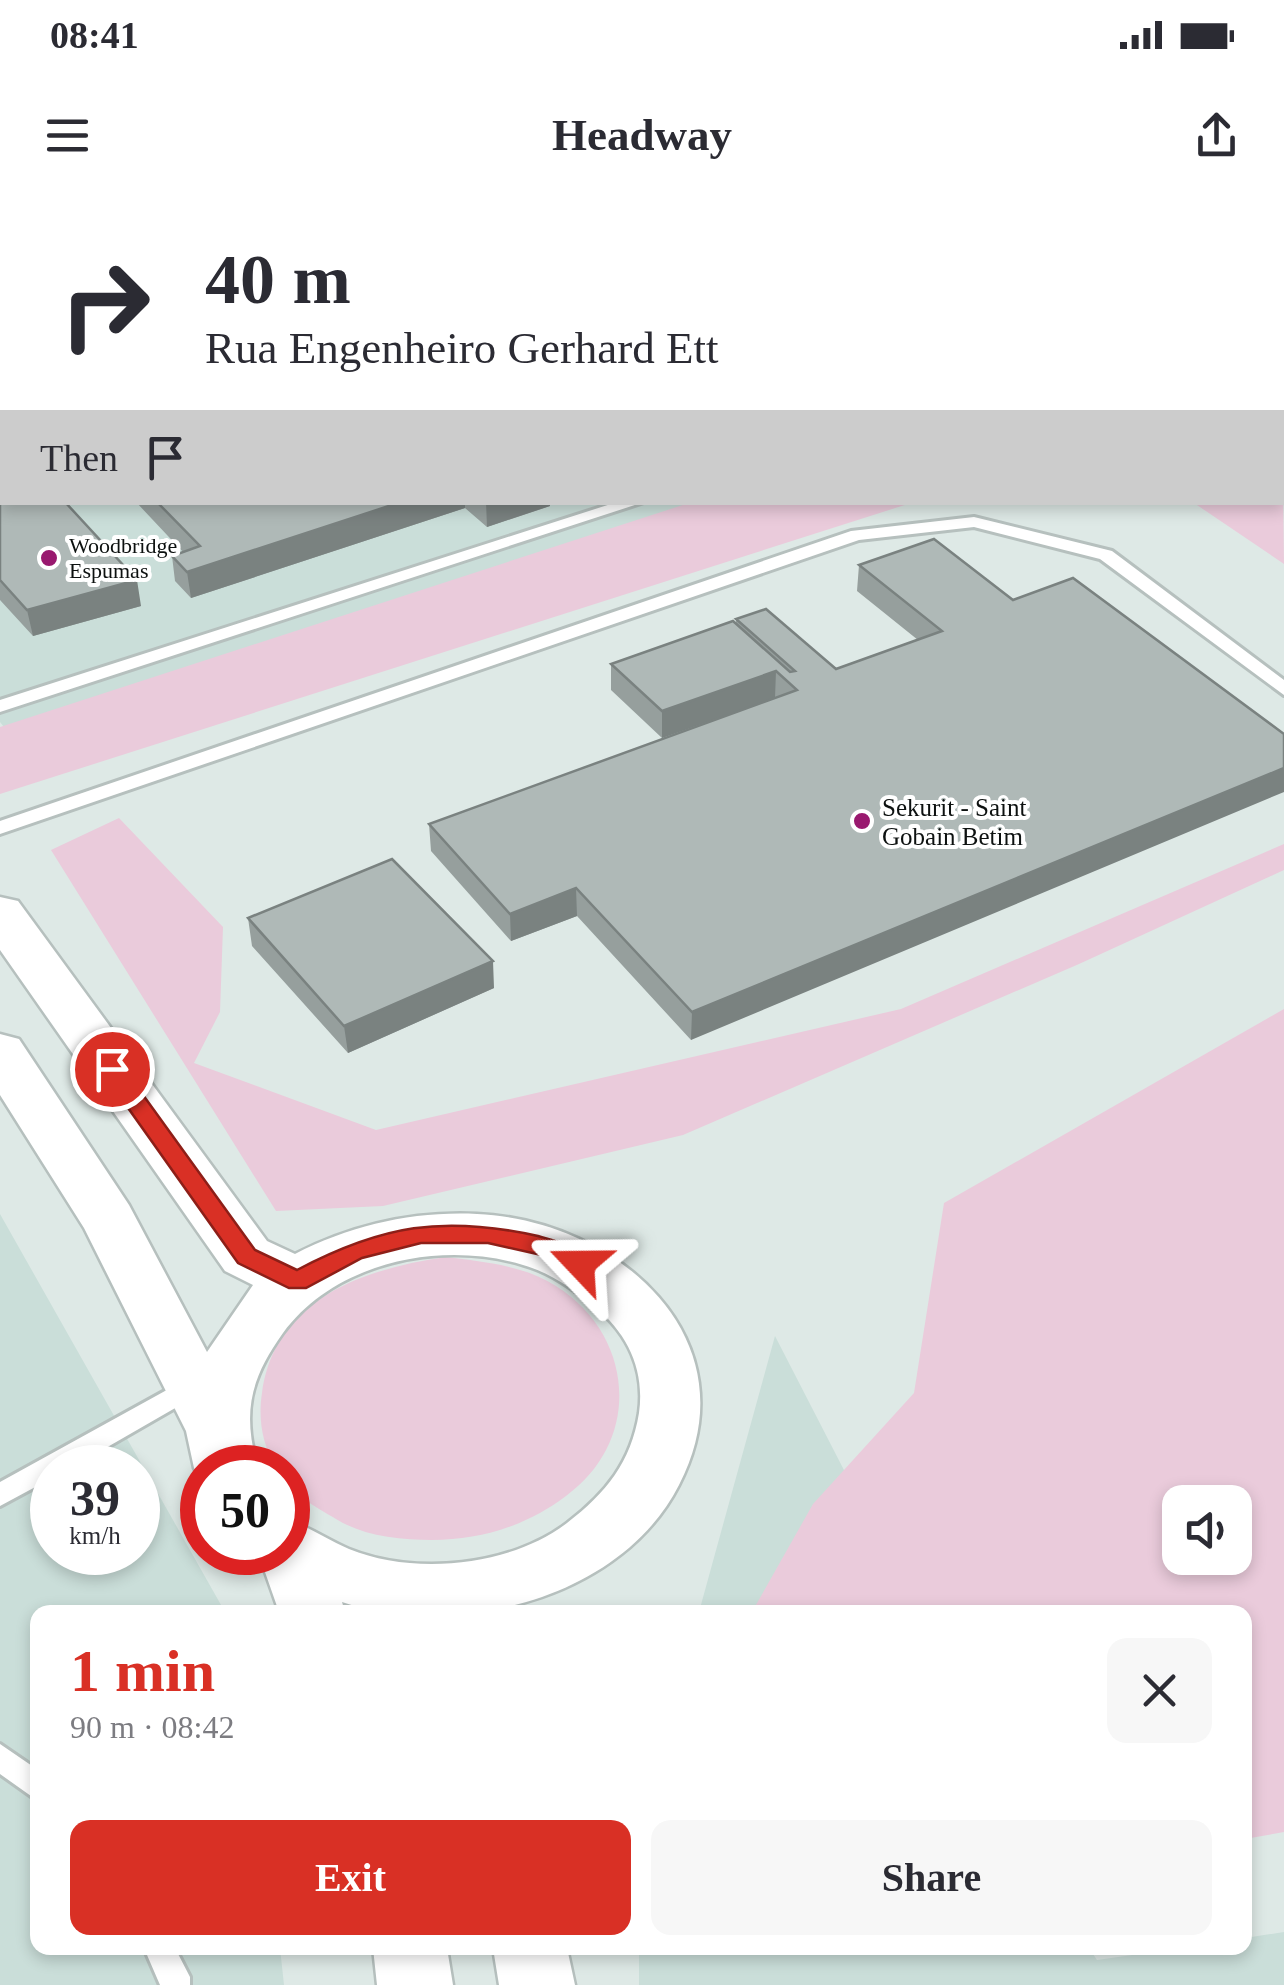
<!DOCTYPE html>
<html lang="en">
<head>
<meta charset="utf-8">
<style>
  :root { --surface:#fff; --page:#f7f7f7; --text:#2b2b33; --muted:#7c7c81; --accent:#d93025 }
  body { margin:0; font-family:"Times New Roman",serif; background:var(--page); color:var(--text); height:100vh; display:flex; flex-direction:column; font-size:38px; white-space:nowrap }
  * { box-sizing:border-box; margin:0 }
  p { font-size:32px; color:var(--muted) }
  .icon { flex:none; width:55px; height:55px; fill:none; stroke:currentColor; stroke-width:2; stroke-linecap:round; stroke-linejoin:round }
  .map { position:relative; flex:1; overflow:hidden }
  .side { position:absolute; left:30px; top:1405px; width:1222px; height:350px; display:flex; flex-direction:column; background:var(--surface); border-radius:20px; box-shadow:0 5px 15px #0003 }
  .side>* { flex:none }
  .guide { position:absolute; left:0px; top:0px; width:1285px; height:305px; box-shadow:0 5px 15px #0003; background:#fff; color:var(--text); overflow:hidden }
  .tools { position:absolute; left:1162px; top:1285px; display:grid; gap:20px }
  .tools a { display:grid; place-items:center; width:90px; height:90px; border-radius:20px; background:var(--surface); box-shadow:0 5px 15px #0003; font-size:50px }
  .speed { position:absolute; left:30px; top:1245px; display:flex; gap:20px; font-size:50px; font-weight:700; text-align:center }
  .speed>* { display:grid; place-content:center; width:130px; height:130px; border-radius:50%; background:var(--surface); box-shadow:0 5px 15px #0003; line-height:1 }
  .speed small { font-size:25px; font-weight:400 }
  .speed .limit { border:15px solid #d22; background:#fff; color:#111 }
  .pin { position:absolute; display:grid; place-items:center; width:85px; height:85px; color:#fff; margin:-42px; border:5px solid #fff; border-radius:50%; box-shadow:0 2px 10px #0007 }
  .me { position:absolute; width:110px; margin:-55px; rotate:293deg; stroke-linejoin:round; filter:drop-shadow(0 0 8px #0008) }
  .turn { display:flex; align-items:center; gap:35px; height:210px; padding:0 40px; font-size:45px }
  .turn .icon { width:130px; height:130px; stroke-width:2.5 }
  .turn b { display:block; font-size:70px; line-height:85px }
  .then { display:flex; align-items:center; height:95px; padding:0 40px; background:#0003; gap:20px; font-size:38px }
  .round { display:grid; place-items:center; flex:none; width:105px; height:105px; border-radius:20px; background:var(--page) }
  .headline { display:flex; align-items:center; justify-content:space-between; height:170px; padding:0 40px }
  h1 { font-size:60px; font-weight:600; line-height:75px; color:var(--accent) }
  .button { display:flex; gap:20px; margin-top:auto; padding:20px 40px }
  .button a { flex:1; height:115px; border-radius:20px; background:var(--accent); color:#fff; font-size:40px; font-weight:600; line-height:115px; text-align:center }
  .button a+a { background:var(--page); color:var(--text) }
  .status { display:flex; justify-content:space-between; align-items:center; height:70px; padding:0 50px; background:var(--surface); direction:ltr }
  .status svg { height:28px; fill:currentColor }
  header { display:flex; justify-content:space-between; align-items:center; height:130px; padding:0 40px; background:var(--surface); font-size:45px; font-weight:600 }
  .map>svg:first-child { display:block }
  .built { fill:#caded9; fill-rule:evenodd }
  .green { fill:#eacbdb; fill-rule:evenodd }
  .lines { fill:none; stroke-linecap:round; stroke-linejoin:round }
  .service-casing { stroke:#b6c0be; stroke-width:6 }
  .secondary-casing { stroke:#b6c0be; stroke-width:5 }
  .motorway-casing { stroke:#b6c0be; stroke-width:5 }
  .service { fill:#fff; fill-rule:evenodd }
  .secondary { fill:#fff; fill-rule:evenodd }
  .motorway { fill:#fff; fill-rule:evenodd }
  .wall { fill:#969f9d }
  .shaded-wall { fill:#7a8280 }
  .building { fill:#afb9b7; stroke:#7a8280; stroke-width:2.5 }
  .route { fill:#d93025; stroke:#8d1f18; stroke-width:2.5 }
  .poi-dot { fill:#99196f; stroke:#fff; stroke-width:4 }
  .labels { text-anchor:middle; dominant-baseline:central; stroke-width:8; stroke-linejoin:round; paint-order:stroke }
  .far-poi-label { font-size:22px; fill:#0d1110; stroke:#fff; text-anchor:start }
  .poi-label { font-size:25px; fill:#0d1110; stroke:#fff; text-anchor:start }
</style>
</head>
<body>
<div class="status"><b>08:41</b><svg viewBox="0 0 49 12"><path d="M0 12V9h3v3zM5 12V6h3v6zM10 12V3h3v9zM15 12V0h3v12zM26 1h20v11H26zM47 4h2v5h-2z"/></svg></div>
<header><svg class="icon" aria-label="menu" viewBox="0 0 24 24"><path d="M4 6h16M4 12h16M4 18h16"/></svg>Headway<svg class="icon" aria-label="share" viewBox="0 0 24 24"><path d="M12 15V3M7 8l5-5 5 5M5 13v7h14v-7"/></svg></header>
<div class="map">
<svg width="1284" height="1785" viewBox="0 0 1284 1785">
  <rect width="100%" height="100%" fill="#dee9e6"/>
  <!-- built -->
  <path class="built" d="M 0,0 L 1284,0 L 1284,130 L 1282,2 L 2,2 L 2,302 L 781,303 L 27,557 L 0,522 Z
    M 0,1014 L 225,1412 L 38,1412 L 38,1748 L 280,1748 L 284,1785 L 0,1785 ZM 52,1268 L 138,1268 L 138,1352 L 52,1352 Z
    M 775,1136 L 917,1412 L 699,1412 Z
    M 1284,1732 L 1284,1785 L 639,1785 L 639,1748 L 1089,1748 L 1097,1760 L 1181,1748 L 1245,1748 L 1245,1738 Z"/>
  <!-- green -->
  <path class="green" d="M 1283,285 L 1284,364 L 1194,303 L 1282,302 Z
    M 692,302 L 911,303 L 0,594 L 0,527 Z
    M 119,618 L 223,727 L 220,812 L 194,863 L 376,930 L 901,809 L 1284,644 L 1284,670 L 1079,764 L 683,935 L 383,1006 L 276,1011 L 51,650 Z
    M 1284,809 L 1284,1632 L 1245,1639 L 1245,1412 L 752,1412 L 813,1304 L 914,1193 L 944,1003 ZM 1235,1302 L 1235,1358 L 1180,1358 L 1180,1302 Z
    M 446,1057 C 484,1062 523,1065 556,1086 C 634,1135 643,1240 566,1296 C 526,1326 481,1340 432,1340 C 400,1340 363,1336 336,1319 C 315,1306 288,1295 288,1268 L 277,1267 C 262,1247 258,1218 262,1193 C 275,1098 364,1069 446,1057 Z"/>
  <g class="lines">
    <defs>
      <path id="service" d="M 617,302 L 644,302 L 0,512 L 0,500 Z
        M 974,317 L 1112,351 L 1284,480 L 1284,495 L 1100,359 L 974,327 L 859,340 L 0,634 L 0,621 L 851,331 Z
        M 194,1175 L 203,1178 L 207,1185 L 203,1192 L 71,1268 L 52,1268 L 52,1278 L 0,1306 L 0,1282 Z
        M 0,1544 L 38,1570 L 38,1601 L 0,1574 Z
        M 144,1748 L 175,1748 L 190,1777 L 190,1785 L 160,1785 Z"/>
      <path id="secondary" d="M 0,697 L 18,701 L 267,1041 L 295,1054 C 352,1025 413,1011 477,1014 C 618,1020 754,1140 679,1285 C 651,1340 599,1377 542,1397 C 481,1418 403,1423 342,1402 L 345,1412 L 279,1412 L 258,1352 L 288,1352 L 288,1320 C 310,1327 328,1340 349,1349 C 415,1376 511,1366 567,1323 C 606,1293 631,1262 639,1213 C 645,1170 628,1134 595,1107 C 573,1089 551,1073 523,1065 C 441,1040 335,1062 283,1133 C 250,1179 242,1213 258,1268 L 202,1268 L 202,1284 L 194,1268 L 186,1231 L 84,1028 L 0,895 L 0,834 L 19,839 L 129,1005 L 207,1152 L 253,1085 L 225,1071 L 0,750 Z
        M 373,1748 L 447,1748 L 453,1785 L 377,1785 Z
        M 493,1748 L 567,1748 L 575,1785 L 499,1785 Z"/>
      <path id="motorway" d="M 1284,155 L 1284,178 L 1282,178 L 1282,155 Z
        M 1282,224 L 1284,225 L 1284,249 L 1282,249 Z"/>
    </defs>
    <!-- service casing -->
    <use href="#service" class="service-casing"/>
    <!-- secondary casing -->
    <use href="#secondary" class="secondary-casing"/>
    <!-- motorway casing -->
    <use href="#motorway" class="motorway-casing"/>
    <!-- service -->
    <use href="#service" class="service"/>
    <!-- secondary -->
    <use href="#secondary" class="secondary"/>
    <!-- motorway -->
    <use href="#motorway" class="motorway"/>
  </g>
  <!-- wall -->
  <path class="wall" d="M 304,0 L 1284,0 L 1282,2 L 305,2 Z
    M 0,56 L 2,56 L 2,164 L 0,161 Z
    M 0,229 L 141,406 L 33,436 L 0,400 Z
    M 136,302 L 550,302 L 550,306 L 487,327 L 465,308 L 191,398 L 175,381 L 172,356 L 183,352 Z
    M 859,365 L 1013,400 L 691,840 L 577,716 L 511,741 L 431,651 L 429,624 L 775,498 L 662,538 L 611,490 L 611,464 L 736,425 L 736,419 L 836,469 L 918,440 L 857,391 Z
    M 248,718 L 494,788 L 348,853 L 252,746 Z"/>
  <!-- shaded-wall -->
  <path class="shaded-wall" d="M 2,15 L 2,40 L 0,40 L 0,16 Z
    M 1282,62 L 1284,62 L 1284,84 L 1282,84 Z
    M 401,302 L 465,302 L 465,308 L 191,398 L 187,372 Z
    M 486,302 L 550,302 L 550,306 L 487,327 Z
    M 137,380 L 141,406 L 33,436 L 27,410 Z
    M 776,471 L 775,498 L 662,538 L 662,511 Z
    M 1284,568 L 1284,592 L 691,840 L 692,812 Z
    M 576,688 L 577,716 L 511,741 L 510,714 Z
    M 493,761 L 494,788 L 348,853 L 344,826 Z"/>
  <!-- building -->
  <path class="building" d="M 0,0 L 65,0 L 66,1 L 2,2 L 2,15 L 0,16 Z
    M 319,0 L 1284,0 L 1284,62 L 1282,62 L 1282,2 L 322,2 Z
    M 0,56 L 2,56 L 2,144 L 0,142 Z
    M 0,229 L 2,229 L 2,302 L 65,302 L 137,380 L 27,410 L 0,380 Z
    M 157,302 L 401,302 L 187,372 L 172,356 L 200,346 Z
    M 934,339 L 1013,400 L 1073,378 L 1284,534 L 1284,568 L 692,812 L 576,688 L 510,714 L 429,624 L 797,490 L 776,471 L 662,511 L 611,464 L 733,421 L 790,472 L 795,471 L 736,419 L 766,409 L 836,469 L 942,431 L 859,365 Z
    M 392,659 L 493,761 L 344,826 L 248,718 Z"/>
  <!-- route -->
  <path class="route" d="M 112,861 L 120,863 L 255,1050 L 297,1070 C 382,1025 443,1015 538,1036 C 556,1041 582,1047 592,1064 L 588,1070 L 580,1073 L 546,1056 L 488,1043 L 421,1043 L 362,1058 L 306,1088 L 289,1088 L 238,1063 L 104,874 L 101,869 Z"/>
  <!-- markers -->
  <g class="poi-dot">
    <circle cx="49" cy="358" r="10"/>
    <circle cx="862" cy="621" r="10"/>
  </g>
  <g class="labels">
    <!-- far-poi labels -->
    <g class="far-poi-label">
      <text x="69" y="345">Woodbridge<tspan x="69" dy="25">Espumas</tspan></text>
    </g>
    <!-- poi labels -->
    <g class="poi-label">
      <text x="882" y="607">Sekurit - Saint<tspan x="882" dy="29">Gobain Betim</tspan></text>
    </g>
  </g>
</svg>
<div class="tools">
<a><svg class="icon" aria-label="sound" viewBox="0 0 24 24"><path d="M4 9h4l5-4v14l-5-4H4zM17 9q2 3 0 6"/></svg></a>
</div>
<div class="speed"><div>39<small>km/h</small></div><div class="limit">50</div></div>
<div class="pin" style="left:112px;top:869px;background:#d93025"><svg class="icon" aria-label="arrive" viewBox="0 0 24 24"><path d="M6 21V4h12l-3 4 3 4H6"/></svg></div>
<svg class="me" style="left:580px;top:1064px" viewBox="-20 -20 40 40"><path d="M0-17L14 15 0 8-14 15z" fill="#d93025" stroke="#fff" stroke-width="4"/></svg>
<div class="guide">
<div class="turn"><svg class="icon" aria-label="right" viewBox="0 0 24 24"><path d="M7 20v-9h11M14 6l5 5-5 5"/></svg><div><b>40 m</b>Rua Engenheiro Gerhard Ett</div></div>
<div class="then">Then<svg class="icon" aria-label="arrive" viewBox="0 0 24 24"><path d="M6 21V4h12l-3 4 3 4H6"/></svg></div>
</div>
<section class="side">
<div class="headline"><div><h1>1 min</h1><p>90 m · 08:42</p></div><a class="round"><svg class="icon" aria-label="close" viewBox="0 0 24 24"><path d="M6 6l12 12M18 6L6 18"/></svg></a></div>
<div class="button"><a>Exit</a><a>Share</a></div>
</section>
</div>
</body>
</html>
